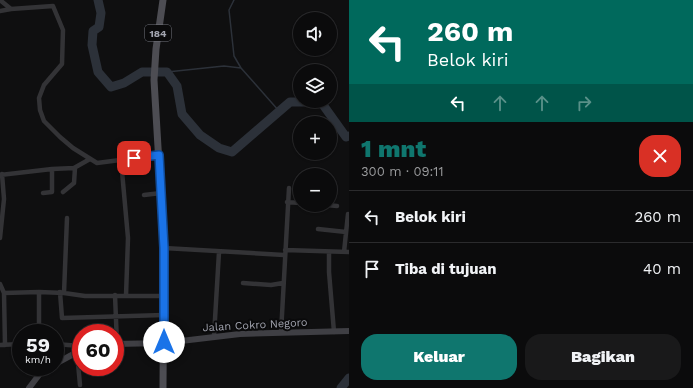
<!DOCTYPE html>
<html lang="id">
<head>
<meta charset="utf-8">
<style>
  :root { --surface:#0b0b0c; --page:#19191a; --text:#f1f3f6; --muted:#9a9b9d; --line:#2b2b2d; --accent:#0f766e }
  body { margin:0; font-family:"Work Sans",sans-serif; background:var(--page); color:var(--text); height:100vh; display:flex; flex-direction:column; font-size:15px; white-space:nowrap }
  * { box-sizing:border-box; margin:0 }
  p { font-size:13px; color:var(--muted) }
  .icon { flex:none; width:22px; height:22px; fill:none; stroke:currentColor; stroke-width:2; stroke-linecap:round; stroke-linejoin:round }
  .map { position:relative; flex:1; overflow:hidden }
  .details { display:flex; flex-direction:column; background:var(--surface); width:344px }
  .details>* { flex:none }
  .top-card { background:#00695c; color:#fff; overflow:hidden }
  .fabs { position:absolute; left:293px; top:12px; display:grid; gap:8px }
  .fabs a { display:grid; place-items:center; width:44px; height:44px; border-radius:50%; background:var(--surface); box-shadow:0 1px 3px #0004,0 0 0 1px var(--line); font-size:20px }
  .speed { position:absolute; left:12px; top:324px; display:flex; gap:8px; font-size:20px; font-weight:700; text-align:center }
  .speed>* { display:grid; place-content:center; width:52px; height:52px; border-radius:50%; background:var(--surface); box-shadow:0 1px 3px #0004,0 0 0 1px var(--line); line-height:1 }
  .speed small { font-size:10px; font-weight:400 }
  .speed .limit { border:6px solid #d22; background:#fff; color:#111 }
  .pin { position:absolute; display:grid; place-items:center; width:34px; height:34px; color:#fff; margin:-17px; border-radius:8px; box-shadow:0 2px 6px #0006 }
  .me { position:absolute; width:44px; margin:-22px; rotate:0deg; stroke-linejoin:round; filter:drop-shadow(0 0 3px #0008) }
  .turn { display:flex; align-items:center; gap:14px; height:84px; padding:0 12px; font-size:18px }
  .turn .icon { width:52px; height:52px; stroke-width:2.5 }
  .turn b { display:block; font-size:28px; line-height:34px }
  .lanes { display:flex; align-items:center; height:38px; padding:0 12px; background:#0003; justify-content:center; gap:20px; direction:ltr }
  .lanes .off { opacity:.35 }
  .round { display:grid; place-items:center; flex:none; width:42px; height:42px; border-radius:16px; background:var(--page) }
  .overview { display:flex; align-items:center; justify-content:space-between; height:68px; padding:0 12px }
  h1 { font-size:24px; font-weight:800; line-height:30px; color:var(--accent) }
  .cta { display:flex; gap:8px; margin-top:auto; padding:8px 12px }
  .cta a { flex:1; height:46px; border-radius:16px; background:var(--accent); color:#fff; font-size:16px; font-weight:800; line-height:46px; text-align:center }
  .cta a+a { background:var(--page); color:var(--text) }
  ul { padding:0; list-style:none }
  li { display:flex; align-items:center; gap:12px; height:52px; padding:0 12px; border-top:1px solid var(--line) }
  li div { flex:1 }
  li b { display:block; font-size:15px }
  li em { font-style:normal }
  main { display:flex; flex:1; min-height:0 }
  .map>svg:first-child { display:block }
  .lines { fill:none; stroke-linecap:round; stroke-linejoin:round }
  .stream { stroke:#2c3139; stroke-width:1.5 }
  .river { stroke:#2c3139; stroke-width:9 }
  .street { stroke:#333336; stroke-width:4.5 }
  .secondary { stroke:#3f3f44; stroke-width:6 }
  .primary { stroke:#4d4d53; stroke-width:7 }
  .route-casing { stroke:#114b97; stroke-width:10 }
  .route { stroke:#1a73e8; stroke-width:7 }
  .labels { text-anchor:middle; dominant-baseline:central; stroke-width:4; stroke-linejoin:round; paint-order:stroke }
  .shield { fill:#0a0a0b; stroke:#74767e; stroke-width:1 }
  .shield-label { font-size:10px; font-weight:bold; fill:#a2a4af }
  .street-label { font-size:11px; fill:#a2a4af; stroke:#0a0a0b }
</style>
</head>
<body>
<main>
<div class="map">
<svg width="349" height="388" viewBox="0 0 349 388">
  <rect width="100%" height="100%" fill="#0f0f10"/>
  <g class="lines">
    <!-- stream -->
    <path class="stream" d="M 234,0 L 229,10 L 234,56 L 241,68 L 279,111
      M 167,72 L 224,66 L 241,68"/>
    <!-- river -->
    <path class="river" d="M 98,0 L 101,13 L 99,27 L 93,31 L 92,45 L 98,72 L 111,87 L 124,83 L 142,72 L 167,72 L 177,86 L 182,114 L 200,135 L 219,148 L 232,152 L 290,102 L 321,102 L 346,137 L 349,136
      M 341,388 L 349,378"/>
    <!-- street -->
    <path class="street" d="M 0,0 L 11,9 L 53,6 L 63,30 L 62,64 L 44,85 L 39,98 L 40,110 L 44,121 L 60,137 L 73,148 L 97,163 L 159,155
      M 0,11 L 11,9
      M 121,160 L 128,238 L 126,296
      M 0,175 L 52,169
      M 63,192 L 74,183 L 75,168
      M 43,193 L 52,192 L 52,169 L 74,168 L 90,159
      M 144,195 L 161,193
      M 287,202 L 300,203
      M 327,205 L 337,206
      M 318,229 L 346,232
      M 0,238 L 4,199 L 2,174
      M 164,248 L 284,255
      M 285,250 L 349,252
      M 329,252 L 329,272 L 334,332
      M 344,252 L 348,214
      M 243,283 L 271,285 L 283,283
      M 0,284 L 4,293 L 5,345
      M 60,292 L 62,318 L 164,315
      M 4,293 L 39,292 L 64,293 L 85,296 L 164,296
      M 64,293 L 67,218
      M 115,295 L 117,344
      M 34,333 L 39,324 L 39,292
      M 281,333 L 289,188
      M 214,336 L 219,252
      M 55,344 L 81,346
      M 0,345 L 21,344
      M 74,354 L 78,363 L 80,385"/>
    <!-- secondary -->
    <path class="secondary" d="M 115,344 L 164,343 L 240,334 L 349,331
      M 55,364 L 81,350
      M 29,388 L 42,371 L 50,367"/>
    <!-- primary -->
    <path class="primary" d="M 163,0 L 156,49 L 154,80 L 164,248 L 163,388"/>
  </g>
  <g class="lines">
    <defs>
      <path id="route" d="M 134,158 L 159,155 L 164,248 L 164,342"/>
    </defs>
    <!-- route casing -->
    <use href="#route" class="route-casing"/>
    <!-- route -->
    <use href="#route" class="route"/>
  </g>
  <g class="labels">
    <!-- shield labels -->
    <rect class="shield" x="145" y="25" width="26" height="16" rx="3"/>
    <g class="shield-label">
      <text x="158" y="33">184</text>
    </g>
    <!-- street labels -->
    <g class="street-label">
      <text transform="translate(255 325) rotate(-3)">Jalan Cokro Negoro</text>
    </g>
  </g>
</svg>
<div class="fabs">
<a><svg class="icon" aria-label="sound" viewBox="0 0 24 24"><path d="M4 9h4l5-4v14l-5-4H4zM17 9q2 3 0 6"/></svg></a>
<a><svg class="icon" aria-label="layers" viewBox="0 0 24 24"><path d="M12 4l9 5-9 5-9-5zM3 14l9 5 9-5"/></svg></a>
<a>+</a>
<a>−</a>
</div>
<div class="speed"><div>59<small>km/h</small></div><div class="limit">60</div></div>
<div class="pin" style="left:134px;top:158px;background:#d93025"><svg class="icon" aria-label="arrive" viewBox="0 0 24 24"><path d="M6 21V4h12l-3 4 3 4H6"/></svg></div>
<svg class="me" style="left:164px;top:342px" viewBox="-20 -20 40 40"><circle r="19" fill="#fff"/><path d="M0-13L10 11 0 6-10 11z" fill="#1a73e8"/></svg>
</div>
<section class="details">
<div class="top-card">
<div class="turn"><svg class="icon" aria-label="left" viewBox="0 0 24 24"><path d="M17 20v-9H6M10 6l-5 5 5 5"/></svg><div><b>260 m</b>Belok kiri</div></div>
<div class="lanes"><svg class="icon" aria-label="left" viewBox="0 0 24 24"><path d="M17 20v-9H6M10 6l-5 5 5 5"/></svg><svg class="icon off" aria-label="ahead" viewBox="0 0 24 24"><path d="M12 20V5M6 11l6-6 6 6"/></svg><svg class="icon off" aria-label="ahead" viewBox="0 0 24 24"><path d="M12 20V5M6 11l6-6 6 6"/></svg><svg class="icon off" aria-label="right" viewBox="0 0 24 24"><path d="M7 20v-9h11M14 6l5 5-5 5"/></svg></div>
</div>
<div class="overview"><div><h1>1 mnt</h1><p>300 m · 09:11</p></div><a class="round" style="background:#d93025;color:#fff"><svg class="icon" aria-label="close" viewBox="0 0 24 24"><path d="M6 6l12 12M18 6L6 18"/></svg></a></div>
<ul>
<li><svg class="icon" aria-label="left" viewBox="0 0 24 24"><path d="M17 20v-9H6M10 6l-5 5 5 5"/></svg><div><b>Belok kiri</b></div><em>260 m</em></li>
<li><svg class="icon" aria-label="arrive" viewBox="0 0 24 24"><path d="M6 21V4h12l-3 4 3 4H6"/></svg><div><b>Tiba di tujuan</b></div><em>40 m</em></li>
</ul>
<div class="cta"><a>Keluar</a><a>Bagikan</a></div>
</section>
</main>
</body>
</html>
